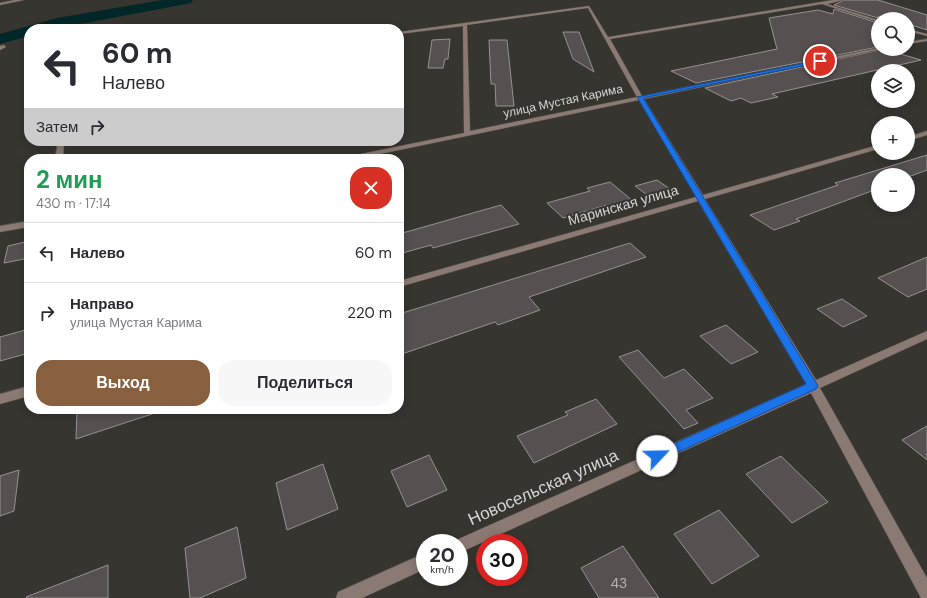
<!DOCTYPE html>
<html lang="ru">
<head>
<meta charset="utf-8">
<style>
  :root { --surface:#fff; --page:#f7f7f7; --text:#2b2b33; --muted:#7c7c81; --line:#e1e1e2; --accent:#88603f }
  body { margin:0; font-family:"DM Sans",sans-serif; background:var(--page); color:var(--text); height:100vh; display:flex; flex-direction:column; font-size:15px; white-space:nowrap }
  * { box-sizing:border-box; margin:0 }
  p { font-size:13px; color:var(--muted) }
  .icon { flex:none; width:22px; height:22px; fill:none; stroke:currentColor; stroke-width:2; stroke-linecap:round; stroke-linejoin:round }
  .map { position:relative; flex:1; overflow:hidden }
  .side { position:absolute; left:24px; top:154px; width:380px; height:260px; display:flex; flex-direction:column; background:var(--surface); border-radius:16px; box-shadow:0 2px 10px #0003 }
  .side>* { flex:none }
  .banner { position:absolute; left:24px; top:24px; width:380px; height:122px; border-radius:16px; box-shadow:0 2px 10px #0003; background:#fff; color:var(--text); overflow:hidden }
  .fabs { position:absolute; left:871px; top:12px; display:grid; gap:8px }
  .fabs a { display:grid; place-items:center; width:44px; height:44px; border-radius:50%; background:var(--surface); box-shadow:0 2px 10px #0003; font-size:20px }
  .speed { position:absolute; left:416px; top:534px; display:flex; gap:8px; font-size:20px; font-weight:700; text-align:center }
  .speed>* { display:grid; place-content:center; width:52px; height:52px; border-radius:50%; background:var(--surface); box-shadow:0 2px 10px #0003; line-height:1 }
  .speed small { font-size:10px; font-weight:400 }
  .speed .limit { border:6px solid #d22; background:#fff; color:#111 }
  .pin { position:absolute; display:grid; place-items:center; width:34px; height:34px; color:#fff; margin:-17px; border:2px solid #fff; border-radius:50%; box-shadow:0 1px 4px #0007 }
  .me { position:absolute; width:44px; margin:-22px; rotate:66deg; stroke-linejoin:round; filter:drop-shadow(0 0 3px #0008) }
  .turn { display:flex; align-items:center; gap:14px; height:84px; padding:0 12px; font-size:18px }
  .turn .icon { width:52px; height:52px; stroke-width:2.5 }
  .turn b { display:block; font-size:28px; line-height:34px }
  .then { display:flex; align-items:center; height:38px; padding:0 12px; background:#0003; gap:8px; font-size:15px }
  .round { display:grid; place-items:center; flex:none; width:42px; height:42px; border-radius:16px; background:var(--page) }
  .headline { display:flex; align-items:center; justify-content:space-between; height:68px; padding:0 12px }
  h1 { font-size:24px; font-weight:700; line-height:30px; color:#1e9e55 }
  .cta { display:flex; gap:8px; margin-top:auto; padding:8px 12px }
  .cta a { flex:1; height:46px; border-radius:16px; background:var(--accent); color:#fff; font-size:16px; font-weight:700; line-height:46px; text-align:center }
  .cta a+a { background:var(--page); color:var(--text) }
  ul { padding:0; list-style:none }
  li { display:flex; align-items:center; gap:12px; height:60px; padding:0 12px; border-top:1px solid var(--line) }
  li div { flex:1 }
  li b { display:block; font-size:15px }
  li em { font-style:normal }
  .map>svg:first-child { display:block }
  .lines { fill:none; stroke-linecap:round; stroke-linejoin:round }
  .river { fill:#022729; fill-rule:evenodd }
  .building { fill:#565150; stroke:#97918f }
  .minor-casing { stroke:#54524d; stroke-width:1 }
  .minor { fill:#8b7a74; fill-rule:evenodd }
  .route { fill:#1a73e8; stroke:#114b97 }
  .labels { text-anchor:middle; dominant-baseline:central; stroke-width:4; stroke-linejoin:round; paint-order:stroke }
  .far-street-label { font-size:12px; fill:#d7d5d3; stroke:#373530 }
  .street-label { font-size:14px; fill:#d7d5d3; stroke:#373530 }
  .near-number-label { font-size:14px; fill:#b7b4b2 }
  .near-street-label { font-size:17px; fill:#d7d5d3; stroke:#373530 }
</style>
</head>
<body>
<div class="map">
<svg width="927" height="598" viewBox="0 0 927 598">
  <rect width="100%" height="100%" fill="#373530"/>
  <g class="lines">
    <!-- river -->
    <path class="river" d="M 162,0 L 193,0 L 191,3 L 186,4 L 54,29 L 29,29 L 29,36 L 0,44 L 0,34 L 57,18 Z"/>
  </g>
  <!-- building -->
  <path class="building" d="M 844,0 L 878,0 L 927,15 L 927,30 L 908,24 L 908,19 L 889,19 L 878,16 L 878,18 L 834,5 Z
    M 834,9 L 878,23 L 878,47 L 696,83 L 671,71 L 777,49 L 769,18 L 818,10 L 833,14 Z
    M 563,32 L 579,32 L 594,72 L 573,59 Z
    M 450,39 L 448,59 L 445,59 L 443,68 L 428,68 L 432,40 Z
    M 489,40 L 507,40 L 514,106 L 496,106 L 495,84 L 491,84 Z
    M 884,49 L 921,60 L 772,94 L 778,97 L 751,103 L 741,98 L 731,101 L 705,88 Z
    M 927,155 L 927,170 L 908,177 L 908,175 L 878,175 L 878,187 L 874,188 L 877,189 L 796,219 L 800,221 L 774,230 L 750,215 L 838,185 L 835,183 Z
    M 657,180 L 673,191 L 651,198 L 635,186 Z
    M 610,182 L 633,201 L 609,207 L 607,205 L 563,218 L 547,203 L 590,191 L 587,188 Z
    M 501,205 L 519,224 L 433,248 L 431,245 L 399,254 L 399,234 Z
    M 29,241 L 29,258 L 4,263 L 8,246 Z
    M 630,243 L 646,257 L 529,297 L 540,310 L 498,325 L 495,322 L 399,355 L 399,314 Z
    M 927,257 L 927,289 L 908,297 L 878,278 Z
    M 842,299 L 867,316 L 843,327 L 817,309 Z
    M 726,325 L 758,352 L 731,364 L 700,336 Z
    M 29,329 L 29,353 L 0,361 L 0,337 Z
    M 638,350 L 664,378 L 684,369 L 713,398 L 686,410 L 698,423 L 684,429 L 619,357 Z
    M 596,399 L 617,424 L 534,463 L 517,436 L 568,415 L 565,412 Z
    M 77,409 L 158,409 L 158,412 L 76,439 Z
    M 927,426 L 927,460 L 902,440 Z
    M 429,455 L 447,490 L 407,507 L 391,471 Z
    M 781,456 L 828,502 L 792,523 L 746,474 Z
    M 323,464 L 338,509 L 287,530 L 276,483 Z
    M 19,470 L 14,511 L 0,516 L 0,476 Z
    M 719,510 L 759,556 L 712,584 L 674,534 Z
    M 237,527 L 246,578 L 200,598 L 190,598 L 185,548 Z
    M 623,546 L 659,598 L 599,598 L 581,568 Z
    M 108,565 L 108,598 L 27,598 L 26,597 Z"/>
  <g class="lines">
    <defs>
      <path id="minor" d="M 15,0 L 24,0 L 0,5 L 0,3 Z
        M 833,0 L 843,0 L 827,4 L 878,20 L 878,22 L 822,4 L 610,39 L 642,96 L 878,48 L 883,49 L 644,99 L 703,195 L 878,145 L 878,149 L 705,199 L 816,380 L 927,331 L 927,339 L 820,388 L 927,578 L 927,598 L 921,598 L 811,393 L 459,553 L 459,543 L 453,543 L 454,541 L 806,384 L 698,201 L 399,287 L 399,281 L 696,197 L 639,100 L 356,159 L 342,159 L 346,157 L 464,133 L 463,26 L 399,34 L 399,32 L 589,6 L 608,37 ZM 588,8 L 637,97 L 470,131 L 467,25 Z
        M 908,29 L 927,34 L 927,36 L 908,31 Z
        M 927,39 L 927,41 L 908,44 L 908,42 Z
        M 4,45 L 6,47 L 0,50 L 0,46 Z
        M 927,131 L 927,135 L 908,141 L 908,137 Z
        M 58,141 L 64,141 L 63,159 L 55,159 Z
        M 29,221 L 29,227 L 0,232 L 0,226 Z
        M 29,386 L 29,396 L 0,404 L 0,394 Z
        M 425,553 L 425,569 L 362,598 L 336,598 L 338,592 Z"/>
    </defs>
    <!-- minor casing -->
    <use href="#minor" class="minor-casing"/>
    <!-- minor -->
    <use href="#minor" class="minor"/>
  </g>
  <!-- route -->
  <path class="route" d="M 820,60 L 822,62 L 643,98 L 818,386 L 816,389 L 661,460 L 657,462 L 653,460 L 651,456 L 653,453 L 806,384 L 637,97 Z"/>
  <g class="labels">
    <!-- far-street labels -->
    <g class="far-street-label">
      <text transform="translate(563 101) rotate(-12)">улица Мустая Карима</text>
    </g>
    <!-- street labels -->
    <g class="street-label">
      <text transform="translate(623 205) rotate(-16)">Маринская улица</text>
    </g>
    <!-- near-number labels -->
    <g class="near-number-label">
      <text x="619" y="583">43</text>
    </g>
    <!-- near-street labels -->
    <g class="near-street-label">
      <text transform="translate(543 487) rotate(-24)">Новосельская улица</text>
    </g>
  </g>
</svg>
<div class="fabs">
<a><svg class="icon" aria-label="search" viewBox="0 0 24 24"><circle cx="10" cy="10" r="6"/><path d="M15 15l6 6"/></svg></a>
<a><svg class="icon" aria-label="layers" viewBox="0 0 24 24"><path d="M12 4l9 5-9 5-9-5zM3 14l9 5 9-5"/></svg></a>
<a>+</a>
<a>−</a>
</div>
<div class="speed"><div>20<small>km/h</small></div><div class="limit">30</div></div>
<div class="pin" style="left:820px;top:61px;background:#d93025"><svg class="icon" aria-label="arrive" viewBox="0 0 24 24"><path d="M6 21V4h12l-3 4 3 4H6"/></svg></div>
<svg class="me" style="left:657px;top:456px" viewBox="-20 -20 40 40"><circle r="19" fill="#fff"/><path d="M0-13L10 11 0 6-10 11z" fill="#1a73e8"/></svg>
<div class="banner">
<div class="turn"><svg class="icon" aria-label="left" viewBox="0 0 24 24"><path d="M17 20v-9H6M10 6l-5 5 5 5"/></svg><div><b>60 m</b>Налево</div></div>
<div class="then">Затем<svg class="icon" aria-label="right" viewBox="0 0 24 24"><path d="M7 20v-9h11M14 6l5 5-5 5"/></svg></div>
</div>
<section class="side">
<div class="headline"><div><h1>2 мин</h1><p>430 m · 17:14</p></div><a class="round" style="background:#d93025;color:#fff"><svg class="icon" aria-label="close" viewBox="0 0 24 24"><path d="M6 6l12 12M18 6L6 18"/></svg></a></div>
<ul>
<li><svg class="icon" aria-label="left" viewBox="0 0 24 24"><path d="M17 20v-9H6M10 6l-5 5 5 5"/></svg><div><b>Налево</b></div><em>60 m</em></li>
<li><svg class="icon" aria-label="right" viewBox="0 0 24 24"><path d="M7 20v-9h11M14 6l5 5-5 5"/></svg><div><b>Направо</b><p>улица Мустая Карима</p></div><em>220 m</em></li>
</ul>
<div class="cta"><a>Выход</a><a>Поделиться</a></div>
</section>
</div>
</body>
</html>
